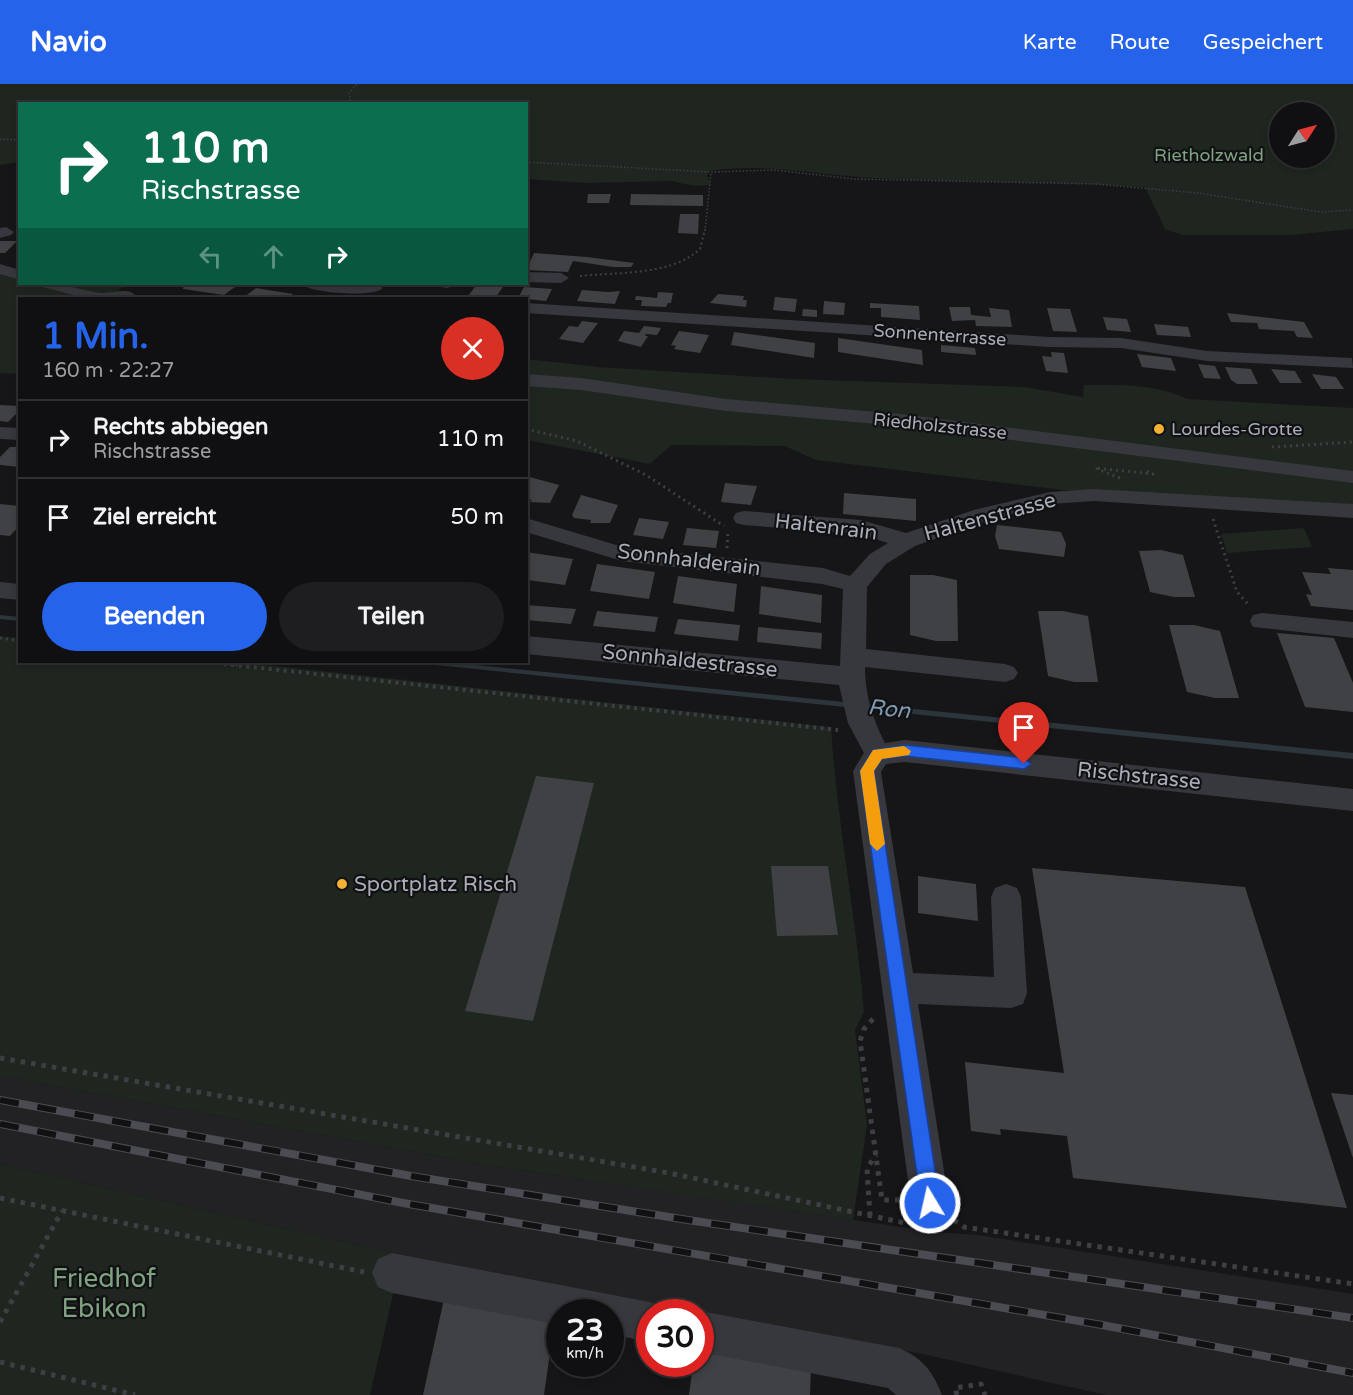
<!DOCTYPE html>
<html lang="de">
<head>
<meta charset="utf-8">
<style>
  :root { --surface:#101012; --page:#1e1e20; --text:#f1f3f6; --muted:#9c9d9f; --line:#303032; --accent:#2563eb }
  body { margin:0; font-family:"Varela Round",sans-serif; background:var(--page); color:var(--text); height:100vh; display:flex; flex-direction:column; font-size:22px; white-space:nowrap }
  * { box-sizing:border-box; margin:0 }
  p { font-size:20px; color:var(--muted) }
  .icon { flex:none; width:33px; height:33px; fill:none; stroke:currentColor; stroke-width:2; stroke-linecap:round; stroke-linejoin:round }
  .map { position:relative; flex:1; overflow:hidden }
  .drawer { position:absolute; left:18px; top:213px; width:510px; height:366px; display:flex; flex-direction:column; background:var(--surface); border-radius:0px; box-shadow:0 3px 9px #0003,0 0 0 2px var(--line) }
  .drawer>* { flex:none }
  .banner { position:absolute; left:18px; top:18px; width:510px; height:183px; border-radius:0px; box-shadow:0 3px 9px #0003,0 0 0 2px var(--line); background:#0b6e4f; color:#fff; overflow:hidden }
  .needle { width:39px; rotate:54deg }
  .buttons { position:absolute; left:1269px; top:18px; display:grid; gap:12px }
  .buttons a { display:grid; place-items:center; width:66px; height:66px; border-radius:50%; background:var(--surface); box-shadow:0 3px 9px #0003,0 0 0 2px var(--line); font-size:30px }
  .speed { position:absolute; left:546px; top:1215px; display:flex; gap:12px; font-size:30px; font-weight:700; text-align:center }
  .speed>* { display:grid; place-content:center; width:78px; height:78px; border-radius:50%; background:var(--surface); box-shadow:0 3px 9px #0003,0 0 0 2px var(--line); line-height:1 }
  .speed small { font-size:15px; font-weight:400 }
  .speed .limit { border:9px solid #d22; background:#fff; color:#111 }
  .pin { position:absolute; display:grid; place-items:center; width:51px; height:51px; color:#fff; margin:-62px -26px; border-radius:50% 50% 50% 0; rotate:-45deg; box-shadow:0 0 6px #0007 }
  .pin .icon { rotate:45deg }
  .me { position:absolute; width:66px; margin:-33px; rotate:351deg; stroke-linejoin:round; filter:drop-shadow(0 0 4px #0008) }
  .turn { display:flex; align-items:center; gap:21px; height:126px; padding:0 24px; font-size:27px }
  .turn .icon { width:78px; height:78px; stroke-width:2.5 }
  .turn b { display:block; font-size:42px; line-height:51px }
  .lanes { display:flex; align-items:center; height:57px; padding:0 24px; background:#0003; justify-content:center; gap:30px; direction:ltr }
  .lanes .off { opacity:.35 }
  .round { display:grid; place-items:center; flex:none; width:63px; height:63px; border-radius:32px; background:var(--page) }
  .summary { display:flex; align-items:center; justify-content:space-between; height:102px; padding:0 24px }
  h1 { font-size:36px; font-weight:800; line-height:45px; color:var(--accent) }
  .action { display:flex; gap:12px; margin-top:auto; padding:12px 24px }
  .action a { flex:1; height:69px; border-radius:36px; background:var(--accent); color:#fff; font-size:24px; font-weight:800; line-height:69px; text-align:center }
  .action a+a { background:var(--page); color:var(--text) }
  ul { padding:0; list-style:none }
  li { display:flex; align-items:center; gap:18px; height:78px; padding:0 24px; border-top:2px solid var(--line) }
  li div { flex:1 }
  li b { display:block; font-size:22px }
  li em { font-style:normal }
  header { display:flex; align-items:center; gap:36px; box-sizing:border-box; height:84px; padding:0 30px; background:var(--accent); color:#fff }
  header strong { font-size:28px }
  nav { display:flex; gap:33px; margin-inline-start:auto; font-size:21px }
  .map>svg:first-child { display:block }
  .built { fill:#222225 }
  .green { fill:#1e261f; fill-rule:evenodd }
  .lines { fill:none; stroke-linecap:round; stroke-linejoin:round }
  .stream { fill:#2c353c; fill-rule:evenodd }
  .building { fill:#404145 }
  .path-far4 { stroke:#3d3f44; stroke-width:1.5; stroke-dasharray:1.5 2; stroke-linecap:butt }
  .path-far3 { stroke:#3d3f44; stroke-width:2; stroke-dasharray:2 3; stroke-linecap:butt }
  .path-far2 { stroke:#3d3f44; stroke-width:3; stroke-dasharray:2 4; stroke-linecap:butt }
  .path-far1 { stroke:#3d3f44; stroke-width:4; stroke-dasharray:3 4.5; stroke-linecap:butt }
  .path { stroke:#3d3f44; stroke-width:5; stroke-dasharray:4.5 6; stroke-linecap:butt }
  .minor { fill:#37383d; fill-rule:evenodd }
  .rail-casing { stroke:#4a4c52; stroke-width:8 }
  .rail { stroke:#111113; stroke-width:6; stroke-dasharray:19; stroke-linecap:butt }
  .route { fill:#2563eb; stroke:#184099; stroke-width:1.5 }
  .slow { fill:#f59e0b }
  .poi-dot { fill:#f2b134; stroke:#111113; stroke-width:2 }
  .labels { text-anchor:middle; dominant-baseline:central; stroke-width:4.5; stroke-linejoin:round; paint-order:stroke }
  .far-park-label { font-size:18px; fill:#7fa381; stroke:#111113 }
  .far-street-label { font-size:18px; fill:#a8adb8; stroke:#111113 }
  .far-poi-label { font-size:18px; fill:#a8adb8; stroke:#111113; text-anchor:start }
  .street-label { font-size:21px; fill:#a8adb8; stroke:#111113 }
  .poi-label { font-size:21px; fill:#a8adb8; stroke:#111113; text-anchor:start }
  .water-label { font-size:22px; font-style:italic; fill:#7f9bb3; stroke:#111113 }
  .near-park-label { font-size:26px; fill:#7fa381; stroke:#111113 }
</style>
</head>
<body>
<header>
<strong>Navio</strong>
<nav><a>Karte</a><a>Route</a><a>Gespeichert</a></nav>
</header>
<div class="map">
<svg width="1353" height="1311" viewBox="0 0 1353 1311">
  <rect width="100%" height="100%" fill="#161618"/>
  <!-- built -->
  <path class="built" d="M 0,992 L 487,1081 L 934,1148 L 978,1151 L 1353,1210 L 1353,1311 L 1106,1311 L 927,1271 L 402,1171 L 0,1080 Z"/>
  <!-- green -->
  <path class="green" d="M 0,0 L 1353,0 L 1353,145 L 1291,151 L 1183,151 L 1165,145 L 1145,103 C 1056,97 966,99 877,94 C 822,92 764,78 709,87 L 707,91 L 711,100 C 696,104 686,100 671,97 L 585,99 L 527,95 L 526,20 L 20,20 L 19,78 L 0,81 ZM 1280,28 L 1324,28 L 1324,74 L 1280,74 Z
    M 0,187 L 19,193 L 20,200 L 41,200 L 92,214 L 20,214 L 19,290 L 0,289 Z
    M 56,200 L 125,200 L 114,211 L 83,207 Z
    M 526,275 L 598,283 L 794,295 L 1024,303 L 1083,313 L 1084,301 C 1121,300 1155,300 1188,315 L 1353,324 L 1353,425 L 1063,406 L 816,376 L 785,362 L 671,361 L 650,380 L 527,356 Z
    M 1304,444 L 1312,463 L 1227,469 L 1221,450 Z
    M 0,552 L 19,554 L 20,578 L 240,578 L 831,643 C 837,738 856,832 864,928 L 855,946 L 867,1041 L 853,1136 L 487,1081 L 0,992 Z
    M 0,1080 L 402,1171 L 370,1311 L 0,1311 Z"/>
  <g class="lines">
    <!-- stream -->
    <path class="stream" d="M 0,531 L 20,533 L 20,537 L 0,535 Z
      M 423,578 L 446,578 L 1353,669 L 1353,675 L 426,580 Z"/>
  </g>
  <!-- building -->
  <path class="building" d="M 588,110 L 611,110 L 609,119 L 587,119 Z
    M 631,110 L 703,111 L 703,122 L 630,121 Z
    M 680,130 L 699,130 L 698,150 L 678,149 Z
    M 0,157 L 17,157 L 5,169 L 0,169 Z
    M 534,169 L 587,173 L 634,179 L 631,183 L 613,183 L 573,177 L 568,188 L 526,186 Z
    M 187,200 L 239,200 L 224,211 L 183,205 L 184,201 Z
    M 424,200 L 452,200 L 448,204 Z
    M 477,200 L 505,200 L 496,213 L 469,211 Z
    M 524,203 L 552,205 L 546,217 L 518,214 Z
    M 256,204 L 274,207 L 293,210 L 288,214 L 243,214 Z
    M 582,206 L 608,208 L 620,207 L 615,220 L 577,217 Z
    M 658,208 L 673,209 L 671,219 L 668,219 L 666,223 L 641,222 L 642,216 L 635,216 L 636,212 L 657,214 Z
    M 718,210 L 744,212 L 743,216 L 747,216 L 746,223 L 710,219 Z
    M 775,213 L 797,215 L 795,228 L 773,226 Z
    M 824,217 L 845,219 L 844,231 L 823,230 Z
    M 870,219 L 919,222 L 920,236 L 881,233 L 881,224 L 870,224 Z
    M 949,223 L 970,223 L 971,231 L 991,233 L 989,224 L 1009,226 L 1012,243 L 976,242 L 975,236 L 952,237 Z
    M 1047,224 L 1070,225 L 1077,248 L 1053,247 Z
    M 803,225 L 817,226 L 817,233 L 802,232 Z
    M 1227,229 L 1304,238 L 1313,254 L 1297,253 L 1294,247 L 1259,245 L 1257,239 L 1231,238 Z
    M 1103,233 L 1127,235 L 1131,248 L 1107,246 Z
    M 582,237 L 598,239 L 583,259 L 559,255 L 569,242 L 578,243 Z
    M 1154,240 L 1188,243 L 1191,253 L 1157,251 Z
    M 644,242 L 661,244 L 657,251 L 646,250 L 645,252 L 648,252 L 641,263 L 618,257 L 624,247 L 639,249 Z
    M 679,247 L 709,251 L 700,269 L 674,265 L 676,262 L 671,261 Z
    M 734,248 L 815,259 L 814,274 L 731,261 Z
    M 838,254 L 922,266 L 923,281 L 838,268 Z
    M 941,261 L 975,264 L 976,271 L 941,268 Z
    M 1051,268 L 1064,269 L 1068,289 L 1046,287 L 1042,272 L 1052,273 Z
    M 1137,270 L 1171,274 L 1176,287 L 1142,283 Z
    M 1198,280 L 1215,282 L 1221,295 L 1204,294 Z
    M 1225,283 L 1251,285 L 1258,300 L 1237,300 L 1231,296 Z
    M 1271,285 L 1295,287 L 1302,299 L 1280,299 Z
    M 1312,290 L 1336,293 L 1344,305 L 1321,305 Z
    M 0,321 L 20,322 L 20,326 L 8,338 L 0,337 Z
    M 10,363 L 20,363 L 20,383 L 0,381 L 0,373 Z
    M 526,392 L 559,401 L 550,419 L 530,418 L 532,416 L 526,415 Z
    M 725,399 L 757,402 L 751,421 L 721,418 Z
    M 844,409 L 916,415 L 916,437 L 843,430 Z
    M 581,411 L 618,421 L 610,439 L 590,439 L 591,436 L 574,434 L 572,431 Z
    M 0,420 L 20,422 L 20,441 L 10,452 L 0,451 Z
    M 639,434 L 669,438 L 663,455 L 633,451 Z
    M 997,441 L 1061,448 L 1066,460 L 1064,473 L 999,465 L 995,452 Z
    M 687,444 L 719,447 L 716,464 L 683,461 Z
    M 1161,466 L 1183,471 L 1195,513 L 1174,513 L 1150,508 L 1139,467 Z
    M 526,468 L 573,475 L 565,501 L 527,496 Z
    M 597,480 L 655,488 L 649,515 L 590,507 Z
    M 1328,484 L 1353,486 L 1353,526 L 1311,522 L 1306,510 L 1312,511 L 1302,488 L 1331,490 Z
    M 910,491 L 933,491 L 957,496 L 958,557 L 936,557 L 910,551 Z
    M 678,492 L 737,500 L 734,528 L 673,519 Z
    M 761,502 L 822,511 L 821,539 L 759,530 Z
    M 526,521 L 576,525 L 571,540 L 526,536 Z
    M 597,527 L 658,533 L 655,548 L 593,542 Z
    M 1038,527 L 1063,527 L 1088,532 L 1098,598 L 1074,598 L 1048,592 Z
    M 678,535 L 740,541 L 738,557 L 674,550 Z
    M 1169,541 L 1194,541 L 1220,547 L 1239,614 L 1215,614 L 1187,608 Z
    M 758,543 L 822,549 L 821,565 L 757,558 Z
    M 1277,549 L 1334,554 L 1353,599 L 1353,628 L 1305,623 Z
    M 536,692 L 594,699 L 533,937 L 465,927 Z
    M 771,782 L 828,782 L 838,851 L 777,852 Z
    M 1032,784 L 1245,803 L 1347,1124 L 1073,1094 L 1067,1052 L 1000,1045 L 1001,1051 L 971,1047 L 965,978 L 1064,989 Z
    M 918,792 L 976,800 L 978,837 L 918,829 Z
    M 1331,1009 L 1353,1011 L 1353,1074 Z
    M 444,1215 L 556,1226 L 544,1311 L 423,1311 Z
    M 700,1266 L 811,1284 L 810,1311 L 689,1311 L 693,1280 L 700,1280 Z"/>
  <g class="lines">
    <!-- path-far4 -->
    <path class="path-far4" d="M 351,20 L 349,9 L 357,0
      M 0,55 L 20,56
      M 526,78 L 711,88 L 774,86 L 854,95 L 1095,100 L 1198,109 L 1321,128 L 1353,126
      M 705,147 L 711,88"/>
    <!-- path-far3 -->
    <path class="path-far3" d="M 580,192 C 617,188 671,192 700,165 L 705,145"/>
    <!-- path-far2 -->
    <path class="path-far2" d="M 526,345 L 577,357 L 646,391 L 724,442
      M 1272,363 L 1353,358
      M 1120,394 L 1095,384 L 1153,390 L 1144,386
      M 1213,435 L 1237,508 L 1249,521
      M 727,464 L 728,447
      M 0,554 L 20,557
      M 206,578 L 238,581"/>
    <!-- path-far1 -->
    <path class="path-far1" d="M 224,580 L 838,646"/>
    <!-- path -->
    <path class="path" d="M 873,935 L 864,945 L 860,957 L 882,1116 L 901,1116
      M 0,974 L 669,1089 L 905,1139 L 907,1137
      M 0,1114 L 364,1188
      M 870,1132 L 867,1084 L 876,1071
      M 954,1136 L 964,1143 L 1353,1200
      M 0,1238 L 62,1127
      M 0,1278 L 135,1311
      M 957,1311 L 955,1304 L 981,1300 L 985,1311"/>
    <!-- minor -->
    <path class="minor" d="M 6,143 L 14,148 L 11,151 L 0,154 L 0,144 Z
      M 0,180 L 20,186 L 20,196 L 0,190 Z
      M 526,188 L 561,189 L 569,194 L 561,199 L 526,198 Z
      M 41,200 C 62,198 80,206 101,209 C 112,210 128,202 136,212 L 135,214 L 85,214 L 43,203 Z
      M 302,200 L 377,200 L 383,204 C 375,214 309,209 302,200 Z
      M 526,219 L 1049,253 L 1121,254 L 1207,267 L 1352,274 L 1353,284 L 1207,277 L 1121,264 L 1049,263 L 526,229 Z
      M 526,290 L 581,294 L 726,315 L 900,330 L 1353,387 L 1353,399 L 900,342 L 726,327 L 581,306 L 526,302 Z
      M 0,343 L 20,344 L 20,356 L 0,355 Z
      M 1094,405 L 1353,420 L 1353,434 L 1094,417 L 1050,420 L 990,436 L 915,462 L 886,480 L 867,503 L 866,565 L 1005,580 L 1014,583 L 1018,589 L 1014,595 L 1005,598 L 865,583 C 865,610 872,634 885,659 L 905,656 L 1353,705 L 1353,727 L 905,678 L 886,680 L 881,688 L 913,889 L 994,893 L 991,813 L 995,804 L 1006,800 L 1017,804 L 1021,813 L 1027,909 L 1023,920 L 1011,924 L 918,920 L 949,1119 L 943,1132 L 930,1138 L 917,1132 L 911,1119 L 853,687 L 864,669 L 848,639 L 839,601 L 526,570 L 526,552 L 840,582 L 843,505 L 822,500 L 622,477 L 526,448 L 526,434 L 623,463 L 823,484 L 850,492 L 870,470 L 888,459 L 859,450 L 744,441 L 736,439 L 733,434 L 736,429 L 744,427 L 861,436 L 906,449 L 974,426 L 1050,408 Z
      M 0,498 L 20,500 L 20,516 L 0,514 Z
      M 1262,529 L 1353,538 L 1353,554 L 1253,543 L 1250,537 L 1253,531 Z
      M 392,1169 L 650,1218 L 664,1224 L 666,1228 L 650,1228 L 650,1258 L 610,1250 L 610,1228 L 560,1228 L 560,1241 L 392,1209 L 378,1203 L 372,1189 L 378,1175 Z
      M 700,1227 L 899,1264 C 923,1274 933,1288 942,1311 L 896,1311 L 888,1304 L 700,1268 L 700,1228 L 695,1228 Z"/>
    <defs>
      <path id="rail" d="M 0,1016 L 411,1092 L 688,1136 L 1353,1234
        M 0,1040 L 403,1119 L 1102,1241 L 1353,1289"/>
    </defs>
    <!-- rail casing -->
    <use href="#rail" class="rail-casing"/>
    <!-- rail -->
    <use href="#rail" class="rail"/>
  </g>
  <!-- route -->
  <path class="route" d="M 905,661 L 1024,674 L 1031,680 L 1024,685 L 905,672 L 882,675 L 874,687 L 940,1119 L 937,1126 L 930,1129 L 924,1126 L 921,1119 L 860,687 L 873,666 Z"/>
  <!-- slow -->
  <path class="slow" d="M 904,662 L 911,667 L 909,671 L 882,675 L 874,687 L 885,760 L 877,767 L 870,760 L 860,687 L 873,666 Z"/>
  <!-- markers -->
  <g class="poi-dot">
    <circle cx="1159" cy="345" r="6"/>
    <circle cx="342" cy="800" r="6"/>
  </g>
  <g class="labels">
    <!-- far-park labels -->
    <g class="far-park-label">
      <text x="1209" y="71">Rietholzwald</text>
    </g>
    <!-- far-street labels -->
    <g class="far-street-label">
      <text transform="translate(940 251) rotate(4)">Sonnenterrasse</text>
      <text transform="translate(940 342) rotate(6)">Riedholzstrasse</text>
    </g>
    <!-- far-poi labels -->
    <g class="far-poi-label">
      <text x="1171" y="345">Lourdes-Grotte</text>
    </g>
    <!-- street labels -->
    <g class="street-label">
      <text transform="translate(990 433) rotate(-15)">Haltenstrasse</text>
      <text transform="translate(826 443) rotate(7)">Haltenrain</text>
      <text transform="translate(689 476) rotate(7)">Sonnhalderain</text>
      <text transform="translate(690 577) rotate(6)">Sonnhaldestrasse</text>
      <text transform="translate(1139 692) rotate(6)">Rischstrasse</text>
    </g>
    <!-- poi labels -->
    <g class="poi-label">
      <text x="354" y="800">Sportplatz Risch</text>
    </g>
    <!-- water labels -->
    <g class="water-label">
      <text transform="translate(889 625) rotate(6)">Ron</text>
    </g>
    <!-- near-park labels -->
    <g class="near-park-label">
      <text x="104" y="1194">Friedhof<tspan x="104" dy="30">Ebikon</tspan></text>
    </g>
  </g>
</svg>
<div class="buttons">
<a><svg class="needle" viewBox="-14 -14 28 28"><path d="M0-13l5 13h-10z" fill="#e53935"/><path d="M0 13l5-13h-10z" fill="#9c9d9f"/></svg></a>
</div>
<div class="speed"><div>23<small>km/h</small></div><div class="limit">30</div></div>
<div class="pin" style="left:1024px;top:680px;background:#d93025"><svg class="icon" aria-label="arrive" viewBox="0 0 24 24"><path d="M6 21V4h12l-3 4 3 4H6"/></svg></div>
<svg class="me" style="left:930px;top:1119px" viewBox="-20 -20 40 40"><circle r="17" fill="#2563eb" stroke="#fff" stroke-width="3"/><path d="M0-11L8 9 0 5-8 9z" fill="#fff"/></svg>
<div class="banner">
<div class="turn"><svg class="icon" aria-label="right" viewBox="0 0 24 24"><path d="M7 20v-9h11M14 6l5 5-5 5"/></svg><div><b>110 m</b>Rischstrasse</div></div>
<div class="lanes"><svg class="icon off" aria-label="left" viewBox="0 0 24 24"><path d="M17 20v-9H6M10 6l-5 5 5 5"/></svg><svg class="icon off" aria-label="ahead" viewBox="0 0 24 24"><path d="M12 20V5M6 11l6-6 6 6"/></svg><svg class="icon" aria-label="right" viewBox="0 0 24 24"><path d="M7 20v-9h11M14 6l5 5-5 5"/></svg></div>
</div>
<section class="drawer">
<div class="summary"><div><h1>1 Min.</h1><p>160 m · 22:27</p></div><a class="round" style="background:#d93025;color:#fff"><svg class="icon" aria-label="close" viewBox="0 0 24 24"><path d="M6 6l12 12M18 6L6 18"/></svg></a></div>
<ul>
<li><svg class="icon" aria-label="right" viewBox="0 0 24 24"><path d="M7 20v-9h11M14 6l5 5-5 5"/></svg><div><b>Rechts abbiegen</b><p>Rischstrasse</p></div><em>110 m</em></li>
<li><svg class="icon" aria-label="arrive" viewBox="0 0 24 24"><path d="M6 21V4h12l-3 4 3 4H6"/></svg><div><b>Ziel erreicht</b></div><em>50 m</em></li>
</ul>
<div class="action"><a>Beenden</a><a>Teilen</a></div>
</section>
</div>
</body>
</html>
